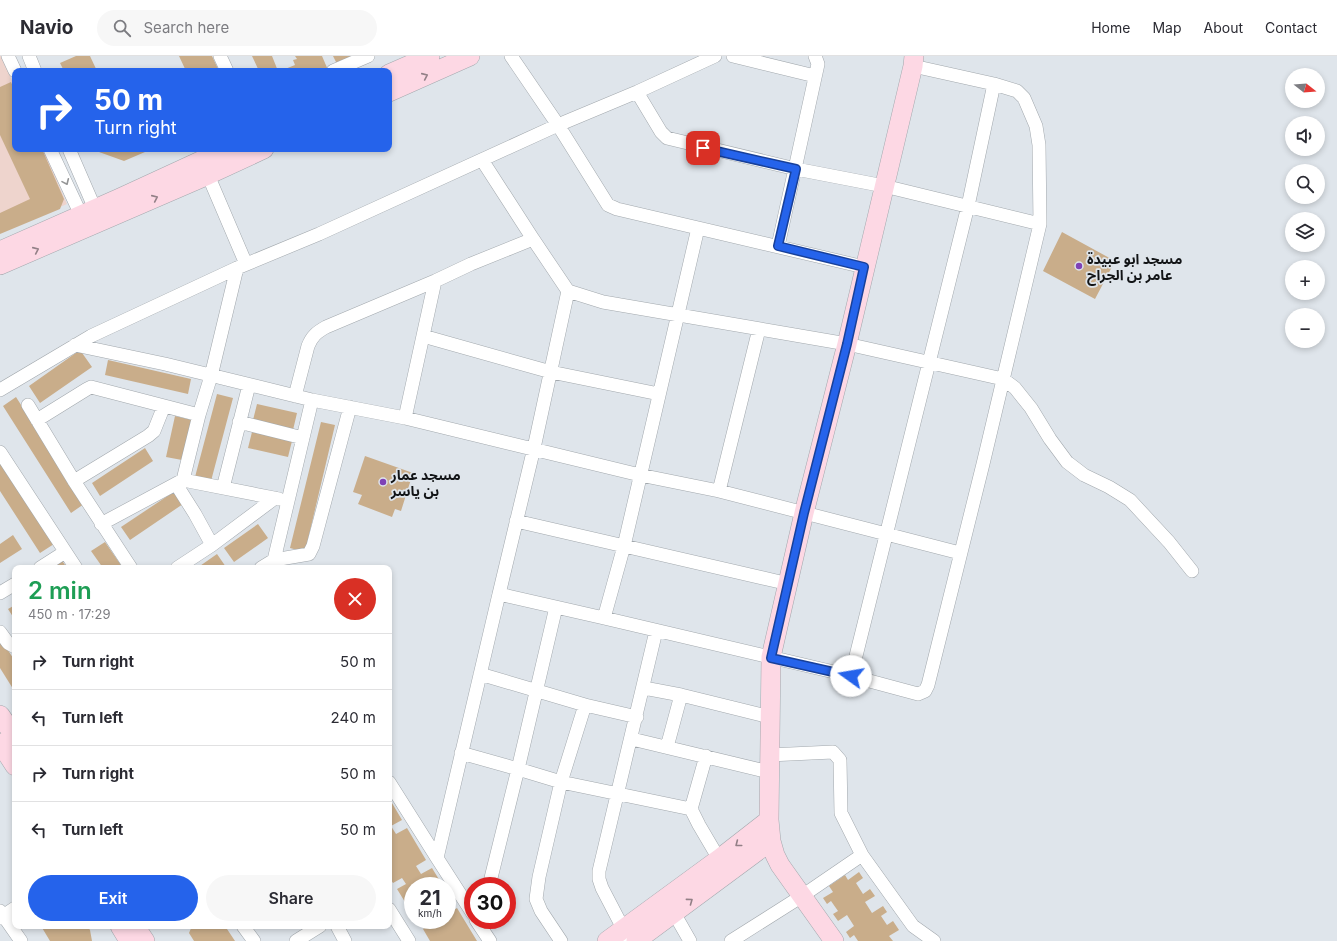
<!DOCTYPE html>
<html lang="en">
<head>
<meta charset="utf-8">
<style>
  :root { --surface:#fff; --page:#f7f7f7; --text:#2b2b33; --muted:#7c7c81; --line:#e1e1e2; --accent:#2563eb }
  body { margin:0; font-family:Inter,"Noto Sans Arabic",sans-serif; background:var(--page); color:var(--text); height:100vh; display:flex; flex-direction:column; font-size:15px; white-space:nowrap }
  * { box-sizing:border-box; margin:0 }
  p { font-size:13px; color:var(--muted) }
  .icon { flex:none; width:22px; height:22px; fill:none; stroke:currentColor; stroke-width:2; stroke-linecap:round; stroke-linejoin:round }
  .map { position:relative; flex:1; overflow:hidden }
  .details { position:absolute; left:12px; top:509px; width:380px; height:364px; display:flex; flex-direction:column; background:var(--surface); border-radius:8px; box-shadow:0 2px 6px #0003 }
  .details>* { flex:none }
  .guide { position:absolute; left:12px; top:12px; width:380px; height:84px; border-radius:8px; box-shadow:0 2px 6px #0003; background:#2563eb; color:#fff; overflow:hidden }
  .needle { width:26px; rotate:107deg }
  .buttons { position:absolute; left:1285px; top:12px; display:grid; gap:8px }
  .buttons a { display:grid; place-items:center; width:40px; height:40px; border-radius:50%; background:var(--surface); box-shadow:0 2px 6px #0003; font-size:20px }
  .speed { position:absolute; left:404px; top:821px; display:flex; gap:8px; font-size:20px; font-weight:700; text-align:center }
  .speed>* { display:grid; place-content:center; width:52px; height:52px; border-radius:50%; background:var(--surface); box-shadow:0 2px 6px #0003; line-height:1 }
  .speed small { font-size:10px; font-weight:400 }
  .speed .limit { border:6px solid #d22; background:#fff; color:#111 }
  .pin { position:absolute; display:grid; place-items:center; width:34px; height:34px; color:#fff; margin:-17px; border-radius:8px; box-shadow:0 2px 6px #0006 }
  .me { position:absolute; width:44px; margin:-22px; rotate:283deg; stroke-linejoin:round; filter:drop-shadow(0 0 3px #0008) }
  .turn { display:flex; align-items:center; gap:14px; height:84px; padding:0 16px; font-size:18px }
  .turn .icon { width:52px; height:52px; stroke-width:2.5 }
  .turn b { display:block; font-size:28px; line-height:34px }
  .round { display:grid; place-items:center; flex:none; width:42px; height:42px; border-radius:21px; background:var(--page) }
  .head { display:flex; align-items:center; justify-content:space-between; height:68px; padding:0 16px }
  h1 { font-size:24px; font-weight:600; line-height:30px; color:#1e9e55 }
  .button { display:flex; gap:8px; margin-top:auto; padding:8px 16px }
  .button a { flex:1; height:46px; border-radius:24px; background:var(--accent); color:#fff; font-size:16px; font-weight:600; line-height:46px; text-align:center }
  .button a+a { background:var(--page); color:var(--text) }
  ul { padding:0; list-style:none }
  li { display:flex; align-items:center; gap:12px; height:56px; padding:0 16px; border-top:1px solid var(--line) }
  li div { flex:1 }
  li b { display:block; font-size:15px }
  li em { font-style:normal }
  header { display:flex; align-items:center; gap:24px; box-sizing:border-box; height:56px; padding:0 20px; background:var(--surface); border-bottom:1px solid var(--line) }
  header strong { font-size:19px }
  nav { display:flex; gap:22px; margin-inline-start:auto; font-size:14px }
  .search { width:280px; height:36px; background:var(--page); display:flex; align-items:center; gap:10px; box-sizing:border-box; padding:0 14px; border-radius:22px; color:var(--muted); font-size:15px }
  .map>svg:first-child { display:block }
  .education { fill:#eed4cd }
  .building { fill:#c9ad8a }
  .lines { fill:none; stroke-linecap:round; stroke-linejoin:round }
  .street-casing { stroke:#a2a8ad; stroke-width:14 }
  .secondary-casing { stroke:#a2a8ad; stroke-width:20 }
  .street { stroke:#fff; stroke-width:13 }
  .secondary { stroke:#fdd8e4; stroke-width:19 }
  .oneway { stroke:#938087 }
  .oneway2 { stroke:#949596 }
  .route-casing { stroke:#184099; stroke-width:10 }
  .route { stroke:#2563eb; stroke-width:7 }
  .poi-dot { fill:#7f42b7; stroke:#dfe5eb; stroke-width:1.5 }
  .labels { text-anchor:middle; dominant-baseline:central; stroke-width:3.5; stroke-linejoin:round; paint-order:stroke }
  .poi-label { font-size:14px; font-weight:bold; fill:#121416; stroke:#dfe5eb; text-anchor:start }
</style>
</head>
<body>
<header>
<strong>Navio</strong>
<div class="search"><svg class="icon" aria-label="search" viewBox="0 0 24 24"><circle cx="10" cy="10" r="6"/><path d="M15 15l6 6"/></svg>Search here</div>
<nav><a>Home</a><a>Map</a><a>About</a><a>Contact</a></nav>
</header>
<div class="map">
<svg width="1337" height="885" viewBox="0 0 1337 885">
  <rect width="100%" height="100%" fill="#dfe5eb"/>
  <!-- education -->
  <path class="education" d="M 0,0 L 1,0 L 15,31 L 15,93 L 43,93 L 67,148 L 0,177 Z"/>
  <!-- building -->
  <path class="building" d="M 76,0 L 90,0 L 97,15 L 64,15 L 60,7 Z
    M 179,0 L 212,0 L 219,15 L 186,15 Z
    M 252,0 L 272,0 L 278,15 L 259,15 Z
    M 295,0 L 322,0 L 328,14 L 325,15 L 280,15 L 295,9 L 293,4 L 297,3 Z
    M 333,0 L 354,0 L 337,8 Z
    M 11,26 L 15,35 L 15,93 L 42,93 L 64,143 L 60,153 L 0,178 L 0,157 L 30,143 L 0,79 L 0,31 Z
    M 98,93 L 152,93 L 124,105 L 99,96 Z
    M 1062,176 L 1115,205 L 1095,243 L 1043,215 Z
    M 80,294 L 92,311 L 40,347 L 29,330 Z
    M 108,304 L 191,323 L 188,338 L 105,319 Z
    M 217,338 L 233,342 L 211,425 L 195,421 Z
    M 16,341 L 84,448 L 71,457 L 3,350 Z
    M 257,348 L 297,357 L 293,374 L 253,364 Z
    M 175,360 L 192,364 L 182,404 L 166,401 Z
    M 321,366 L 335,369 L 305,496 L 290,492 Z
    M 252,376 L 292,385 L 288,401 L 248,392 Z
    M 145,392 L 153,405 L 100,440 L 92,427 Z
    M 365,400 L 413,417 L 401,455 L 395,453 L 392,461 L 358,448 L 362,439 L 353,436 Z
    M 0,404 L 54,488 L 40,497 L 0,435 Z
    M 175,435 L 183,448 L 130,484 L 121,471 Z
    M 258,468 L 268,482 L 234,506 L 224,492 Z
    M 13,479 L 22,493 L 0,507 L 0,488 Z
    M 105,486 L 123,512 L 103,512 L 91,495 Z
    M 217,498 L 226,511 L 225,512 L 197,512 Z
    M 61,503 L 67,512 L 47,512 Z
    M 15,549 L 15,564 L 8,553 Z
    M 0,582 L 15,605 L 15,636 L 0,612 Z
    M 389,742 L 402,764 L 391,770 L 396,778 L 407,772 L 426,804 L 416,810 L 421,818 L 432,812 L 443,830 L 413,830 L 413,859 L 397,833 L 406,828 L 402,822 L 393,827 L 389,821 Z
    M 859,816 L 863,822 L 856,827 L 863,838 L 870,833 L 875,840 L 865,846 L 872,857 L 883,850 L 887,856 L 881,860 L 887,869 L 893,865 L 899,874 L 889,880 L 893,885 L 858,885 L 854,879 L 850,882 L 846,876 L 854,870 L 847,859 L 838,865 L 833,858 L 838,855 L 831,845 L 827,848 L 823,842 L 833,836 L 829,830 L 845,819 L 848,824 Z
    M 457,852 L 477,885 L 430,885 L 423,873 L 431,868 L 429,864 L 447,864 L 447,858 Z
    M 41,870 L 87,870 L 90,874 L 92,885 L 50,885 Z
    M 192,870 L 225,870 L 235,885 L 194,885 L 189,877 Z"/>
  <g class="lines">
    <defs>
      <path id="street" d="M 8,0 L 15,15
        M 29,0 L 35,15
        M 220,0 L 227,15
        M 511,0 L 558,69 L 608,149 L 617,153 L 864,211
        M 733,0 L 815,20
        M 333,15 L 368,0
        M 637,36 L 661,76 L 667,82 L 796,113 L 884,130 L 1040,168
        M 50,93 L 81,159
        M 69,93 L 95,153
        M 205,112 L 246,208
        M 698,172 L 624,490 L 604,562 L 851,620 L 918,638 L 925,635 L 928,629 L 983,408 L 1040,168 L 1039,89 L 1036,70 L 1024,42 L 1017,35 L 994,28 L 913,10
        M 778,190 L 818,8 L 815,0
        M 568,235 L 603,246 L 847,288 L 1003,323 L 1015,332 L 1031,352 L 1050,383 L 1067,406 L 1084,419 L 1109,431 L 1130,444 L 1169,486 L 1192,515
        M 423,280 L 551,316 L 659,338
        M 75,289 L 165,308 L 312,344 L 405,362 L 640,419 L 719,435 L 960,497
        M 0,334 L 91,280 L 237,212 L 319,178 L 558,69 L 637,36 L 715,0
        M 295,340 L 308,290 C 312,280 317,276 326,271 L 435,225 L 471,208 L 533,183 L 482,104
        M 28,349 L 74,425 L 131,512
        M 405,362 L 435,225
        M 37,364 L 87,333 L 91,331 L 199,359
        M 239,366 L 303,382
        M 0,396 L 76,512
        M 183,424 L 279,443
        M 74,425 L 148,380 L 154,375 L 164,350
        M 176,428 L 195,458 L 212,489
        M 223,432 L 249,329
        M 719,435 L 759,273
        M 516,465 L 789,528
        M 101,468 L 183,424 L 199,359 L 211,320 L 237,212
        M 274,504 L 309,498 L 313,490 L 350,351
        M 40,512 L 65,496
        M 177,512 L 212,489 L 275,442
        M 261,512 L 274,504 L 312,344
        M 0,537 L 15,528
        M 499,538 L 534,392 L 568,235 L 533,183
        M 0,576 L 8,587 L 15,591
        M 480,618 L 585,649 L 637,661
        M 851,620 L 968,150 L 994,28
        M 644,632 L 681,639 L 770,661
        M 632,683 L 769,716
        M 667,691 L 681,639
        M 461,697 L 518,713 L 561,726 L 691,753 L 699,769 L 719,803
        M 769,699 L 833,696 L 840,704 L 841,757 L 862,799 L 913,870 L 934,885
        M 389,726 L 437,802
        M 691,753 L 706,700
        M 489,830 L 518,713 L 556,551
        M 389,853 L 409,885
        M 0,855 L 21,885
        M 674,857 L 690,885
        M 473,858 L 437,802 L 499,538 L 604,562
        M 0,862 L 15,852
        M 476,864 L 490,885
        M 243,870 L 254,885
        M 337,870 L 345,885
        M 627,880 L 602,832 L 599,823 L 599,815 L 656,575
        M 296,885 L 320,870
        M 561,885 L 541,855 L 536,843 L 539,821 L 561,726 L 585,649
        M 731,885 L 802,840 L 862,799"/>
      <path id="secondary" d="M 389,18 L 430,0
        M 389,36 L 470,0
        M 0,195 L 120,142 L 226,93
        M 0,209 L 208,119 L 264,93
        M 0,659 L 15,681
        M 0,687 L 15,710
        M 120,870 L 129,885
        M 135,870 L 145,885
        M 607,885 L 719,803 L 769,764
        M 636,885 L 771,785
        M 834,885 L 780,809 L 775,799 L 771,785 L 769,764 L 771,601 L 804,457 L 847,288 L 913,10 L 914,0"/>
    </defs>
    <!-- street casing -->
    <use href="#street" class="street-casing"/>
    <!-- secondary casing -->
    <use href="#secondary" class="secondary-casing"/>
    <!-- street -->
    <use href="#street" class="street"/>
    <!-- secondary -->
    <use href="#secondary" class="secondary"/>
  </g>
  <!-- one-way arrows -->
  <defs><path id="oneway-chevron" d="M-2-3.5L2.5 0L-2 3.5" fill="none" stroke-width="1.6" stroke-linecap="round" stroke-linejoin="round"/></defs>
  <g class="oneway">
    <use href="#oneway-chevron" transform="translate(425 20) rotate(-24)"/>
    <use href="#oneway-chevron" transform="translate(155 142) rotate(-24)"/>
    <use href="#oneway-chevron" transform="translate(36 194) rotate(-24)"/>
    <use href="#oneway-chevron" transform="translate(738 788) rotate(142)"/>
    <use href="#oneway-chevron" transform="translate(690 845) rotate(-36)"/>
  </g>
  <use class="oneway2" href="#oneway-chevron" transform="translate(66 126) rotate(66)"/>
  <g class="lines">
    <defs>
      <path id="route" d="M 703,92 L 796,113 L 778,190 L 864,211 L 847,288 L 804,457 L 771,602 L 851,620"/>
    </defs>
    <!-- route casing -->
    <use href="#route" class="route-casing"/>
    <!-- route -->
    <use href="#route" class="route"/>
  </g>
  <!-- markers -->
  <g class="poi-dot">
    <circle cx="1079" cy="210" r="4"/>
    <circle cx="383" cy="426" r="4"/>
  </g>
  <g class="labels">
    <!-- poi labels -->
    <g class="poi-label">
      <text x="1087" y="202">مسجد ابو عبيدة<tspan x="1087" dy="16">عامر بن الجراح</tspan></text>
      <text x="391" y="418">مسجد عمار<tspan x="391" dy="16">بن ياسر</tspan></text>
    </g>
  </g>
</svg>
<div class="buttons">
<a><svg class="needle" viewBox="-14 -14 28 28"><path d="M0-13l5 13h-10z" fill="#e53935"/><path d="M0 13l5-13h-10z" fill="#7c7c81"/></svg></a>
<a><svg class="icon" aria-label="sound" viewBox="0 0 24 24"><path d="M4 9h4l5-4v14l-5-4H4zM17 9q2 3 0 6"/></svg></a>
<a><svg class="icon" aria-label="search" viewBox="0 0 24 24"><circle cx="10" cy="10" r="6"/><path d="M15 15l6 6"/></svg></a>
<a><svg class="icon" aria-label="layers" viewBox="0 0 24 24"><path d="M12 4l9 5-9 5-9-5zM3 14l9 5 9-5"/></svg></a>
<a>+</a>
<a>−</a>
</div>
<div class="speed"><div>21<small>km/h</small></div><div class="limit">30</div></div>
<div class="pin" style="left:703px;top:92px;background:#d93025"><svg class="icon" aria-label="arrive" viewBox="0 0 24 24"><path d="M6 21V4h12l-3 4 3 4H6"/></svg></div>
<svg class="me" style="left:851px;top:620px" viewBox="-20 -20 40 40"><circle r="19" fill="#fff"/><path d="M0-13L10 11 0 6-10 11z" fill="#2563eb"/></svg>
<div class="guide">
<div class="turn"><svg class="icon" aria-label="right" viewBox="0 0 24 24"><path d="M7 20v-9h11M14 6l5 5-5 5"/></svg><div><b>50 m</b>Turn right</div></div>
</div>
<section class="details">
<div class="head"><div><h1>2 min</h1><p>450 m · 17:29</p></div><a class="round" style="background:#d93025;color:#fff"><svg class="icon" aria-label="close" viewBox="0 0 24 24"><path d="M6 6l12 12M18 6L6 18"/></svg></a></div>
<ul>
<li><svg class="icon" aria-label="right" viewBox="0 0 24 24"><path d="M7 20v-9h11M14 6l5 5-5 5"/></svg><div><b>Turn right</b></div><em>50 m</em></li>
<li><svg class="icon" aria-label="left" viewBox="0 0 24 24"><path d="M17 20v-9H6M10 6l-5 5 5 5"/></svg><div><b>Turn left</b></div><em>240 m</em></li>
<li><svg class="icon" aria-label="right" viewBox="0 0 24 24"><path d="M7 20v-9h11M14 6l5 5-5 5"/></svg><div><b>Turn right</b></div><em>50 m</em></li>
<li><svg class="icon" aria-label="left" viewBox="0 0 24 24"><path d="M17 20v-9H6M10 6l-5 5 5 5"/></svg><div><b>Turn left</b></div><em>50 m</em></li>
</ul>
<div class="button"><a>Exit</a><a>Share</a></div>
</section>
</div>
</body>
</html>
